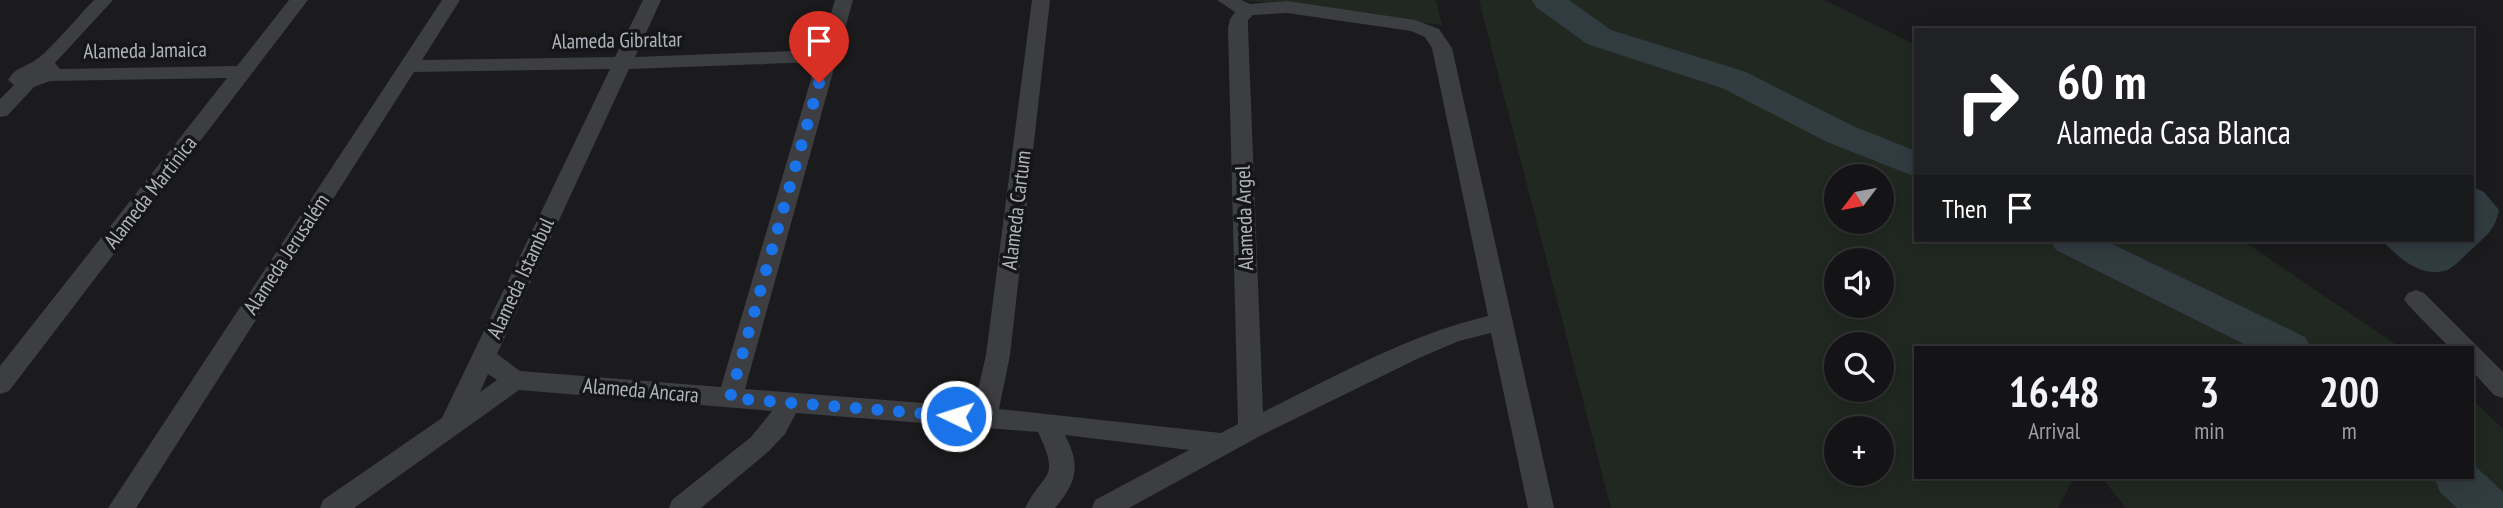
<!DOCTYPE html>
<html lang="en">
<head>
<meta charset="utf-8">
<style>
  :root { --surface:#141416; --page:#212123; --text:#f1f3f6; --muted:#9d9ea1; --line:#333335 }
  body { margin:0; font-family:"PT Sans Narrow",sans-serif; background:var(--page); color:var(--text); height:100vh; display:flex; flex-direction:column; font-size:26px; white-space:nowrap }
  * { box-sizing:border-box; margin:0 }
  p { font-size:23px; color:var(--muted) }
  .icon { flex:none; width:38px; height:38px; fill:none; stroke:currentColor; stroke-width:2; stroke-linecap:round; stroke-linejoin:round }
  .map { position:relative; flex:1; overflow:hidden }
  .details { position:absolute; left:1914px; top:346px; width:560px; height:133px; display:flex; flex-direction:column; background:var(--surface); border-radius:0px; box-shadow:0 4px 18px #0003,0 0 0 2px var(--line) }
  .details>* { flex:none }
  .hud { position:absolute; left:1914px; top:28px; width:560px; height:214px; border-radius:0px; box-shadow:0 4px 18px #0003,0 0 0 2px var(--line); background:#202124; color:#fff; overflow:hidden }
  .needle { width:46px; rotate:238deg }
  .controls { position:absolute; left:1824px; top:164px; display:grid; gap:14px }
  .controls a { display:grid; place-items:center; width:70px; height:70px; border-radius:50%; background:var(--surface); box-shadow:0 4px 18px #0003,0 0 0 2px var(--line); font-size:35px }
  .pin { position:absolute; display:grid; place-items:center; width:60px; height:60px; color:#fff; margin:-72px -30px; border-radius:50% 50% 50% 0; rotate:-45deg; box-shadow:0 0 7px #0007 }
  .pin .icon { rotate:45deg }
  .me { position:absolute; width:77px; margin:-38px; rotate:274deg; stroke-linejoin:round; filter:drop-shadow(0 0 5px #0008) }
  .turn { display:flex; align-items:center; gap:24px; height:147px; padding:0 28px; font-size:32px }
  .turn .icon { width:91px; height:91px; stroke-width:2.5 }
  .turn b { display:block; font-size:49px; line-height:60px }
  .then { display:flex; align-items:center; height:66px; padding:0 28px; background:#0003; gap:14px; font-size:26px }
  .eta { display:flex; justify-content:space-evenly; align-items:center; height:119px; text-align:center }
  .eta b { font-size:42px; font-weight:700; line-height:49px }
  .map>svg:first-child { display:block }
  .green { fill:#212821; fill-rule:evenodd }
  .water { fill:#313c41 }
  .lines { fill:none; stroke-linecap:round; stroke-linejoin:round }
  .river { fill:#313c41; fill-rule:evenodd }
  .street { fill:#3c3e42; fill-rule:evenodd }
  .route { stroke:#1a73e8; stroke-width:12; stroke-dasharray:0 21.6 }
  .labels { text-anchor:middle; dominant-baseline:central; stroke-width:7; stroke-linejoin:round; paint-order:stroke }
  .street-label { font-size:21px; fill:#aeb4bc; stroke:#161618 }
</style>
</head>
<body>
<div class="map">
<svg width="2503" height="508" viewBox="0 0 2503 508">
  <rect width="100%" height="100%" fill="#1b1b1d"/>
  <!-- green -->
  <path class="green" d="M 1242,0 L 1436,0 L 1442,25 Z
    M 1479,0 L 1824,0 L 1916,45 L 1916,240 L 2242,240 L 2401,348 L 1916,348 L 1916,478 L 2074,478 L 2058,508 L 1611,508 ZM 1836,177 L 1881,177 L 1881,222 L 1836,222 ZM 1836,261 L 1881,261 L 1881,306 L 1836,306 ZM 1836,345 L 1881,345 L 1881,390 L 1836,390 ZM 1836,429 L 1881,429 L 1881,474 L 1836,474 Z
    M 2473,400 L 2503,429 L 2503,508 L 2126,508 L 2102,478 L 2473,478 Z"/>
  <!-- water -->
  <path class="water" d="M 2473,187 L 2484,192 L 2499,210 C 2495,230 2487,235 2472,249 C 2465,255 2456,266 2447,270 C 2422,279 2397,257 2382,240 L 2473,240 Z"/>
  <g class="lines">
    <!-- river -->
    <path class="river" d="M 1532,0 L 1569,0 L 1611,30 L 1746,72 L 1853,126 L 1916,151 L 1916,177 L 1827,142 L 1722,88 L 1587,44 L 1536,7 Z
      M 2050,240 L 2104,240 L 2305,337 L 2311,348 L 2252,348 L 2056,250 Z
      M 2473,464 L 2503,492 L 2503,508 L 2457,508 L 2440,492 L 2434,478 L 2473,478 Z"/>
    <!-- street -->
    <path class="street" d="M 94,0 L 113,0 L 55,63 L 60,69 L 237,66 L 289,0 L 308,0 L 9,391 L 0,394 L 0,366 L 227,78 L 50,81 L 34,87 L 7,116 L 0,117 L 0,99 L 14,85 L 8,80 C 16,67 23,68 34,61 C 47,54 81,13 94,0 Z
      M 442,0 L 460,0 L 422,60 L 615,57 L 643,0 L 661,0 L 635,57 L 820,50 L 835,0 L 853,0 L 745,389 L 974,407 L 986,355 L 1032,0 L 1050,0 L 1010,355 L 999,409 L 1221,433 L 1238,424 L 1228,28 L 1230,19 L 1235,12 L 1217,0 L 1241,0 L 1250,4 L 1287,1 L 1415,20 L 1439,29 L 1452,48 L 1554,508 L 1528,508 L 1491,333 L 1459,341 L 1419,358 L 1260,436 L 1129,508 L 1092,508 L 1095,500 L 1189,450 L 1065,435 C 1081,466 1077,482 1055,508 L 1025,508 C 1044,470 1061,481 1038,432 L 796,413 L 785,434 L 769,451 L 701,508 L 669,508 L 672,500 L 751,437 L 772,411 L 519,390 L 354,508 L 320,508 L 323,500 L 442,418 L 610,69 L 414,72 L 136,508 L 108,508 ZM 1287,13 L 1411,31 L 1425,37 L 1432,48 L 1488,316 C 1408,335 1336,376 1263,412 L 1248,28 L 1248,20 L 1253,15 ZM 816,62 L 721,387 L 520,371 L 497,354 L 629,69 ZM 488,374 L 497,380 L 480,392 Z
      M 2416,290 L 2424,293 L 2503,372 L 2503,398 L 2494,395 L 2473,372 L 2473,348 L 2450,348 L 2408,305 L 2404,299 L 2408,293 Z"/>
  </g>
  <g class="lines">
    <!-- route -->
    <path class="route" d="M 819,83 L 730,398 L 956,416"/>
  </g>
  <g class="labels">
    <!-- street labels -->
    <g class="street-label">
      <text transform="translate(617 40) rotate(-1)">Alameda Gibraltar</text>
      <text transform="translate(145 50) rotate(-1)">Alameda Jamaica</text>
      <text transform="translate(150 192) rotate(-52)">Alameda Martinica</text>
      <text transform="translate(1016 210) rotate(-83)">Alameda Cartum</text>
      <text transform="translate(1244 218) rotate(-92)">Alameda Argel</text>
      <text transform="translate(286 254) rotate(-57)">Alameda Jerusalém</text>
      <text transform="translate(520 278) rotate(-65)">Alameda Istambul</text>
      <text transform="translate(641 390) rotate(5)">Alameda Ancara</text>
    </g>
  </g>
</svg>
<div class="controls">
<a><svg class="needle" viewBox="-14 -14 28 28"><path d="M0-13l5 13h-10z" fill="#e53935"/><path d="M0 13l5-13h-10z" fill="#9d9ea1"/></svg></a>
<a><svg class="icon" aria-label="sound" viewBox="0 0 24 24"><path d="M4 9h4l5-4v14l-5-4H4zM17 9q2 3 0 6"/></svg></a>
<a><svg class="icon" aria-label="search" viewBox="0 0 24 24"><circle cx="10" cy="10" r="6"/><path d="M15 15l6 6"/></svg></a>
<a>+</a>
</div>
<div class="pin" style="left:819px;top:83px;background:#d93025"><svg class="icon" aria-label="arrive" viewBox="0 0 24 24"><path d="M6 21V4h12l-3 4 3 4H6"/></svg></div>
<svg class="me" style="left:956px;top:416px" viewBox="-20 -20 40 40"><circle r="17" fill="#1a73e8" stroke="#fff" stroke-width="3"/><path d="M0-11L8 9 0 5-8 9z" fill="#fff"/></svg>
<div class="hud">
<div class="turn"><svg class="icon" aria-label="right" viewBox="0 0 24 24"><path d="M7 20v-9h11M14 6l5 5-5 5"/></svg><div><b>60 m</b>Alameda Casa Blanca</div></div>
<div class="then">Then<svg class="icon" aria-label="arrive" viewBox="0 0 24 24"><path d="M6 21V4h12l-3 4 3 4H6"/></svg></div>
</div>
<section class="details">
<div class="eta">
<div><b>16:48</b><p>Arrival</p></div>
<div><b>3</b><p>min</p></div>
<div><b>200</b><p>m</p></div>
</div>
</section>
</div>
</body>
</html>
